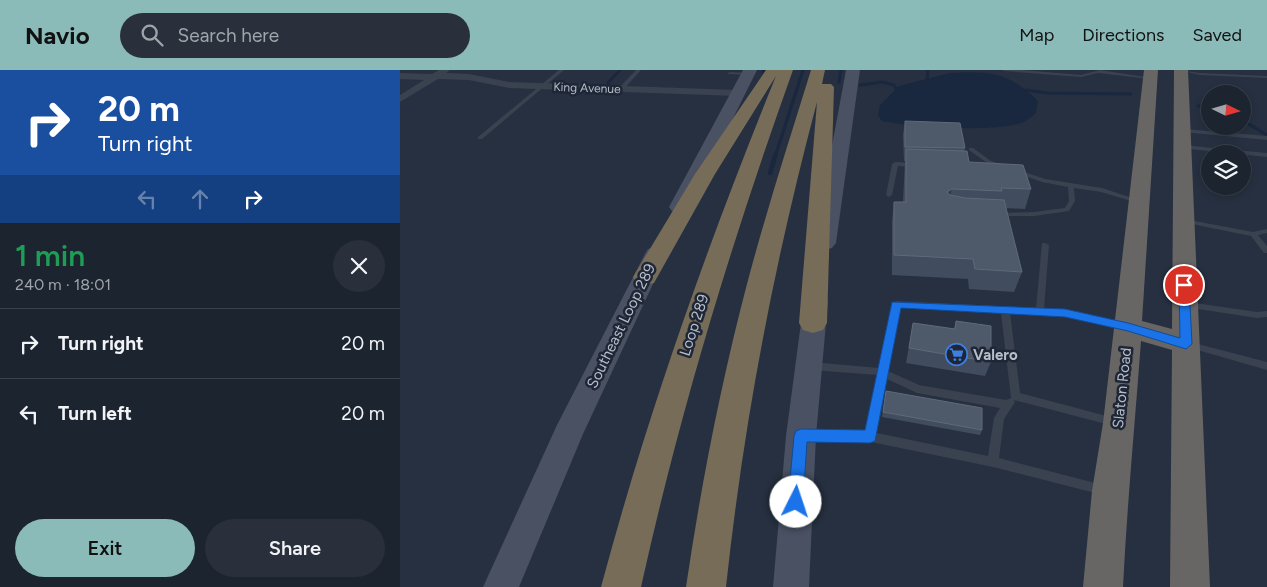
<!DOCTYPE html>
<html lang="en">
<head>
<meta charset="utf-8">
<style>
  :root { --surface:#1c2430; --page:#29303c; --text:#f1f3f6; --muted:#a0a4ab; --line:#3a414c; --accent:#8bbbb9 }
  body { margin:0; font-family:Figtree,sans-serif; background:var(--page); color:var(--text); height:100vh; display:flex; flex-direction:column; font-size:19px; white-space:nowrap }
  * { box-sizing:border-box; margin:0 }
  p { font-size:16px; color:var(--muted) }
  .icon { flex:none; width:28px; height:28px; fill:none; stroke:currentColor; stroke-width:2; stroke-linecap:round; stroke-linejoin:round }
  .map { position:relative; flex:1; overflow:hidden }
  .details { display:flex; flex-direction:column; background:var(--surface); width:400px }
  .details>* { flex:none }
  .guide { background:#1a4fa0; color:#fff; overflow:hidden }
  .needle { width:32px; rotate:95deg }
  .fabs { position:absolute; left:801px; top:15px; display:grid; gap:10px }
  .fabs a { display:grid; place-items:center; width:50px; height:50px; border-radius:50%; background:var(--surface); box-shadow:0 2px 8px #0003,0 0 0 1px var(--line); font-size:25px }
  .pin { position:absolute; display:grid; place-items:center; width:42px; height:42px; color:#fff; margin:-21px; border:2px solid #fff; border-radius:50%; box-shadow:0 1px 5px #0007 }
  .me { position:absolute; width:55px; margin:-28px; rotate:4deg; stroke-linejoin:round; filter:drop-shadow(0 0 4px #0008) }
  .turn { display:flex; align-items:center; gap:18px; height:105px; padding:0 15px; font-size:22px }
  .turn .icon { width:65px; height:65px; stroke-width:2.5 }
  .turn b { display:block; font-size:35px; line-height:42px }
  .lanes { display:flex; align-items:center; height:48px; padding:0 15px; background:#0003; justify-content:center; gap:25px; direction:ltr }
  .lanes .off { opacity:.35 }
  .round { display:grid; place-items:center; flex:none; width:52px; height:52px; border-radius:26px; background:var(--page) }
  .summary { display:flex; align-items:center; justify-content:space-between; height:85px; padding:0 15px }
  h1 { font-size:30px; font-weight:600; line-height:38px; color:#1e9e55 }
  .cta { display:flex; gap:10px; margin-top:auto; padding:10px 15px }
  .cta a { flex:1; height:58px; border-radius:30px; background:var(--accent); color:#111; font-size:20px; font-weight:600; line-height:58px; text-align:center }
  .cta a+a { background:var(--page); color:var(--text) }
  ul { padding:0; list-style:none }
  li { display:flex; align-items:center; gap:15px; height:70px; padding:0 15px; border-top:1px solid var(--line) }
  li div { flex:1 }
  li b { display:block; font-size:19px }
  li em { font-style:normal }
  header { display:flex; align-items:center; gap:30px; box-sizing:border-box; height:70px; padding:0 25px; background:var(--accent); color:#111 }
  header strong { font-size:24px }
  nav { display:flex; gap:28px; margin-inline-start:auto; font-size:18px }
  .search { width:350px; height:45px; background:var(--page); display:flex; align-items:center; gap:12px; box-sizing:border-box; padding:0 18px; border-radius:28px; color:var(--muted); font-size:19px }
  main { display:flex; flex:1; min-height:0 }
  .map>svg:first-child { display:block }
  .water { fill:#19273f }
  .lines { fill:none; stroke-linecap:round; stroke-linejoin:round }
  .stream-far1 { stroke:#19273f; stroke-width:3 }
  .stream { stroke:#19273f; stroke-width:4.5 }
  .service { fill:#3a4250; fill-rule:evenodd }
  .minor { fill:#3a4250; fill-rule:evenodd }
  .secondary { fill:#495163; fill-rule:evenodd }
  .trunk { fill:#686664; fill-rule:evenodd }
  .motorway { fill:#766c58; fill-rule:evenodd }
  .wall { fill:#414d5e }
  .shaded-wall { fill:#313c4d }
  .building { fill:#4e596a; stroke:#5e6979 }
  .route { fill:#1a73e8; stroke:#114b97 }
  .labels { text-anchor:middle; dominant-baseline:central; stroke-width:5; stroke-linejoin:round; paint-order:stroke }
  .far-street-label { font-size:12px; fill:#b7becb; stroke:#1f2736 }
  .street-label { font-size:15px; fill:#b7becb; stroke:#1f2736 }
  .poi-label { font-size:15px; font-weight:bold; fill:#b7becb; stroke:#1f2736; text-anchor:start }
</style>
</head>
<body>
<header>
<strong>Navio</strong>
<div class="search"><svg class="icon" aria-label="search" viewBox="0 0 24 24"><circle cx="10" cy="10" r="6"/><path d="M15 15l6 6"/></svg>Search here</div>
<nav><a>Map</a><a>Directions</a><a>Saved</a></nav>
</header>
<main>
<section class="details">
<div class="guide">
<div class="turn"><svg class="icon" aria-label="right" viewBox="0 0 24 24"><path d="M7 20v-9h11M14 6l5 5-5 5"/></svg><div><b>20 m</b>Turn right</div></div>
<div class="lanes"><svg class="icon off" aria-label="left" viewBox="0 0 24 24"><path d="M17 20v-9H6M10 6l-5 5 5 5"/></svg><svg class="icon off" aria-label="ahead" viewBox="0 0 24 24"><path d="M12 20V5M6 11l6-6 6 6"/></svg><svg class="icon" aria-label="right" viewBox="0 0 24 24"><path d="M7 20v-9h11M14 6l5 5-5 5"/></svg></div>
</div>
<div class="summary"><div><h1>1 min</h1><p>240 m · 18:01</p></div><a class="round"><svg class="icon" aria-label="close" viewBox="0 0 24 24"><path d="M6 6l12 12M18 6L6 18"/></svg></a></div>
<ul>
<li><svg class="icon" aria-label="right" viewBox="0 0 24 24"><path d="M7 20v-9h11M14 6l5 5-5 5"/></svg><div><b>Turn right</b></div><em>20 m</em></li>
<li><svg class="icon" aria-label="left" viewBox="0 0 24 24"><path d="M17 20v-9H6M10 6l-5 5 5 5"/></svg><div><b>Turn left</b></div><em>20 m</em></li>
</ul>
<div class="cta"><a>Exit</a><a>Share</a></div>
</section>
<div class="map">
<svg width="867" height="517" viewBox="0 0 867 517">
  <rect width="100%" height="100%" fill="#263040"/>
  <!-- water -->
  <path class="water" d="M 550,3 C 589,1 609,2 638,31 L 636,43 C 632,46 628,50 624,52 C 598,63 510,57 482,51 L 478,45 L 480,35 L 499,16 Z"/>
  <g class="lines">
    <!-- stream-far1 -->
    <path class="stream-far1" d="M 363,2 L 364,0
      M 527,10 L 528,0
      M 439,12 L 441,0
      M 208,13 L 220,0
      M 460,15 L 482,12 L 494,15 L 496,19
      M 626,20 L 647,23 L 731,24
      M 798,36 L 810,37
      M 842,50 L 867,65
      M 376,84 L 403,0"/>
    <!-- stream -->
    <path class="stream" d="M 370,103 L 376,83"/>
    <!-- service -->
    <path class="service" d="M 159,0 L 164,0 L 82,69 L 78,69 L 78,67 Z
      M 236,0 L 241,0 L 223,20 L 219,20 L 219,18 Z
      M 602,0 L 622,0 L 681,5 L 700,0 L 752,8 L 750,9 L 698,3 L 681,7 L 604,1 Z
      M 779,0 L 800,3 L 867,6 L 867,8 L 800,5 Z
      M 330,2 L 348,3 L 350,4 L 348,5 L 328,4 L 328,3 Z
      M 784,59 L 867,66 L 867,70 L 782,62 L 782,60 Z
      M 782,75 L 867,83 L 867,87 L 780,78 L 779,77 Z
      M 569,78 L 573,78 L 591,91 L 645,109 L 702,118 L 741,131 L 738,133 L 701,122 L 674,118 L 675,131 L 669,141 L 634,146 L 594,146 L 594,144 L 596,143 L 634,142 L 665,138 L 669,131 L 668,117 L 642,112 L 587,93 L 569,80 Z
      M 495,92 L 514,93 L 517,95 L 514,97 L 498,96 L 492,125 L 489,127 L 486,125 L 492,94 Z
      M 784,149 L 853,162 L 867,159 L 867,163 L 858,165 L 867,176 L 867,183 L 864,183 L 851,166 L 782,152 L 780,151 Z
      M 642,173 L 645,173 L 649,175 L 644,239 L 665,240 L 725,253 L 729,256 L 725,259 L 665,246 L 610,243 L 620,323 L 714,348 L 718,349 L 719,352 L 718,355 L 714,356 L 614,330 L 615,332 L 604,349 L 599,388 L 703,415 L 707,416 L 709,420 L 707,424 L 703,425 L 593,397 L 471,372 L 406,371 L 402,369 L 401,366 L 402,363 L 406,361 L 467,362 L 478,305 L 411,300 L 408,299 L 406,296 L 408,293 L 411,292 L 479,298 L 492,234 L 496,231 L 636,238 ZM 500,237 L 601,243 L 611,328 L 606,330 L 519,315 L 488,301 ZM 487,309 L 517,323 L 600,338 L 594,348 L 588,386 L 477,363 Z
      M 788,232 L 857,242 L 867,241 L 867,247 L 857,248 L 785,237 L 784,235 L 785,233 Z
      M 790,272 L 867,292 L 867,300 L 787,277 L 785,275 L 787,273 Z"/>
    <!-- minor -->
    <path class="minor" d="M 39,0 L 50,0 L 46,3 L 69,4 L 109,12 L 338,20 L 343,23 L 338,26 L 109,18 L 69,10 L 38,9 L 0,32 L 0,25 L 24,10 L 0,9 L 0,3 L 32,4 Z"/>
    <!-- secondary -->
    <path class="secondary" d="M 343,0 L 357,0 L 289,137 L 286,141 L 279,143 L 272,141 L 269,137 Z
      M 446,0 L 460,0 L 436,173 L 432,178 L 425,180 L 418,178 L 414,173 Z
      M 256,177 L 264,179 L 267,184 L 183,364 L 119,517 L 83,517 L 157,355 L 245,184 L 248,179 Z
      M 416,222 L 424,224 L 428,230 L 416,366 L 409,517 L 373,517 L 386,366 L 404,230 L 408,224 Z"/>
    <!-- trunk -->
    <path class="trunk" d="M 744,0 L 758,0 L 742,251 L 772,259 L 774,0 L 788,0 L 810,517 L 770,517 L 772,280 L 741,271 C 735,353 727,435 723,517 L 683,517 L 692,421 L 703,353 Z"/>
    <!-- motorway -->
    <path class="motorway" d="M 366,0 L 393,0 C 332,170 280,341 241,517 L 201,517 C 248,342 308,173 376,6 L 315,104 L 254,213 L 245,215 L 236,213 L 233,207 L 295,104 Z
      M 411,0 L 425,0 L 422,14 L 431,14 L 434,17 L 427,253 L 423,260 L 413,263 L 403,260 L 399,253 L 417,32 C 374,194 344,350 326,517 L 286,517 C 301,415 321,313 347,214 C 366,142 389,71 411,0 Z"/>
  </g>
  <!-- wall -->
  <path class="wall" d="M 505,51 L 565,78 L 564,81 L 569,92 L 631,119 L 625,139 L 606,138 L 622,202 L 614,222 L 569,219 L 568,209 L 492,205 L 492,151 L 494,132 L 503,132 L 505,91 L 504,91 L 503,65 Z
    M 556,251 L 591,292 L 585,306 L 506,293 L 513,253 L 554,259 Z
    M 486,321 L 582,360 L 580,365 L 482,347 Z"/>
  <!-- shaded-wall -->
  <path class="shaded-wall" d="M 552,119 L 548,138 L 547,122 Z"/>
  <!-- building -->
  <path class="building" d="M 505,51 L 560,53 L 565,78 L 505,77 Z
    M 506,79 L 567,81 L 569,92 L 623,95 L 631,119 L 601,118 L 602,121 L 552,119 L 547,122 L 550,125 L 565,128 L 604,130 L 622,202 L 575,199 L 573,189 L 494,185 L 494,132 L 506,132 Z
    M 556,251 L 591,256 L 591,292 L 509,278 L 513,253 L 555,259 Z
    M 486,321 L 582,338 L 582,360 L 483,342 Z"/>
  <!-- route -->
  <path class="route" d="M 784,211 L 789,215 L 792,274 L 786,279 L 728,261 L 665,247 L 501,238 L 475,371 L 470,373 L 407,372 L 403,432 L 401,437 L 396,439 L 390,437 L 388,432 L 394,366 L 396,361 L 401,359 L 465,360 L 492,232 L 665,239 L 728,253 L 780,268 L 779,215 Z"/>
  <!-- icons -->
  <defs>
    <symbol id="supermarket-ring" viewBox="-11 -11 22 22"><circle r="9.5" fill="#1f2736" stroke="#3f7fe0" stroke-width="1.5"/><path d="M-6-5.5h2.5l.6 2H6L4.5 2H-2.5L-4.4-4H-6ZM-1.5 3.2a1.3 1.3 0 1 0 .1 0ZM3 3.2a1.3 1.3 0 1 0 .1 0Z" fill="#3f7fe0"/></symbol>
  </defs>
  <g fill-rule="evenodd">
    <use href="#supermarket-ring" x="544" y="272" width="25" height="25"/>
  </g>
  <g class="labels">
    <!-- far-street labels -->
    <g class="far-street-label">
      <text transform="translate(187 18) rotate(2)">King Avenue</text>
    </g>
    <!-- street labels -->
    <g class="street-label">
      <text transform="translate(294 255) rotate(-72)">Loop 289</text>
      <text transform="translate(221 256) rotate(-64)">Southeast Loop 289</text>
      <text transform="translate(722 318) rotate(-84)">Slaton Road</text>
    </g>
    <!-- poi labels -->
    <g class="poi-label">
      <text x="573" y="285">Valero</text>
    </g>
  </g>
</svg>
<div class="fabs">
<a><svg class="needle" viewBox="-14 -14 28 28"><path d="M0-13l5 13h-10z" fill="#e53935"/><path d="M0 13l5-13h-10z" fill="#a0a4ab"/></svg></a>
<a><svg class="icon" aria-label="layers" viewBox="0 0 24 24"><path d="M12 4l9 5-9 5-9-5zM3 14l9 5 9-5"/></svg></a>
</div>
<div class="pin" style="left:784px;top:215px;background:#d93025"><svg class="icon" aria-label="arrive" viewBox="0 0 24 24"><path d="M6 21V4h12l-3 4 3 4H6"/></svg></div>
<svg class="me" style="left:396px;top:432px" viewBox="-20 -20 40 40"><circle r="19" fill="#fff"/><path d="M0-13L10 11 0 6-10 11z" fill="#1a73e8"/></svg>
</div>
</main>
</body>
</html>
